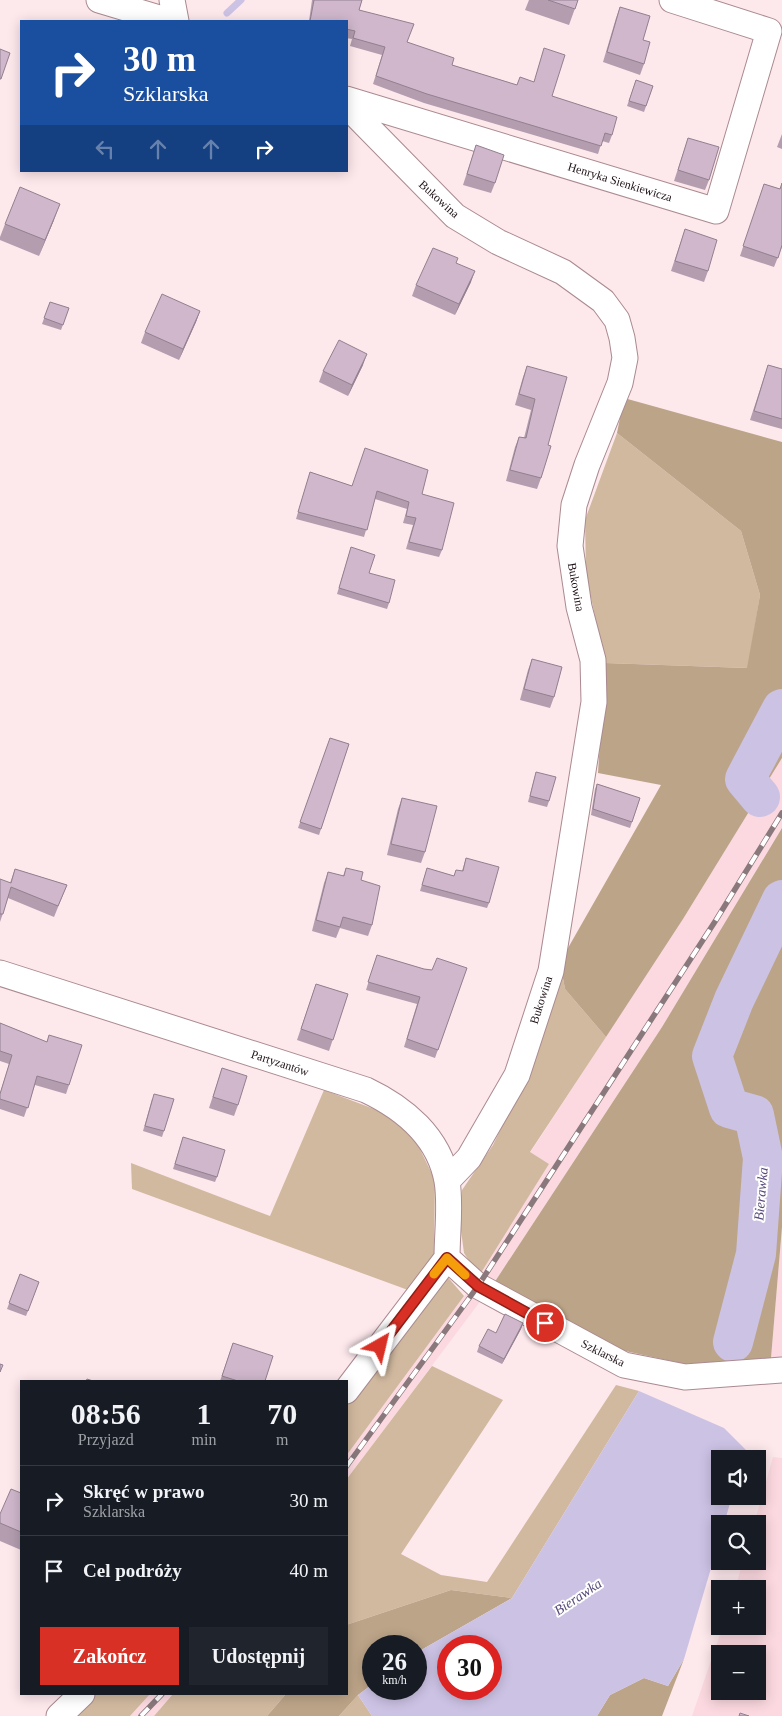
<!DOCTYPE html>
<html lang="pl">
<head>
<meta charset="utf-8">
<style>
  :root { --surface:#171b24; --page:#20242c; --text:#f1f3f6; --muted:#9ea1a6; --line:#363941; --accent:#d93025 }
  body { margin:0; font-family:"Times New Roman",serif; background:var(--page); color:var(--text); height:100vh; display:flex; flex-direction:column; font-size:19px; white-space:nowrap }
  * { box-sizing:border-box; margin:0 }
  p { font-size:16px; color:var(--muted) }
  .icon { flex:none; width:28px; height:28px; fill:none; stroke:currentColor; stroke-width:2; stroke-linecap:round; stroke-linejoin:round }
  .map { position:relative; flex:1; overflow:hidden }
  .panel { position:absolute; left:20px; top:1380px; width:328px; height:315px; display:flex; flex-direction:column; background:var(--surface); border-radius:0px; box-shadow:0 2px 12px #0003 }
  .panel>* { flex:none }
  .guide { position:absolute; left:20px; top:20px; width:328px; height:152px; border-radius:0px; box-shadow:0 2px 12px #0003; background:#1a4fa0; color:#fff; overflow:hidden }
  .tools { position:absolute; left:711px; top:1450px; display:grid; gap:10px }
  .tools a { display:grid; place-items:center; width:55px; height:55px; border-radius:0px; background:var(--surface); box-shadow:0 2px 12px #0003; font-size:25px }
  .speed { position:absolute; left:362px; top:1635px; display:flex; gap:10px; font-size:25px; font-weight:700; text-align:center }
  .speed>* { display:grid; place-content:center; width:65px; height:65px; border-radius:50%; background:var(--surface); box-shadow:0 2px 12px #0003; line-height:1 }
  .speed small { font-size:12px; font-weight:400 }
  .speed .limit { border:8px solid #d22; background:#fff; color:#111 }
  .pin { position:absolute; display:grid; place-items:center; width:42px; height:42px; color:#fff; margin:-21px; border:2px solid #fff; border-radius:50%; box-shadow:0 1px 5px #0007 }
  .me { position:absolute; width:55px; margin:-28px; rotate:37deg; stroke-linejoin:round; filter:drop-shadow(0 0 4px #0008) }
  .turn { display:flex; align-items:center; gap:18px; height:105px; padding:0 20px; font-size:22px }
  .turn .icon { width:65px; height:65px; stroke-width:2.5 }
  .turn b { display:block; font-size:35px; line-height:42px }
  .lanes { display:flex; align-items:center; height:48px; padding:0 20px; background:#0003; justify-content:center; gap:25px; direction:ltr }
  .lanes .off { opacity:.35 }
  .eta { display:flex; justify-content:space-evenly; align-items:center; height:85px; text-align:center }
  .eta b { font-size:30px; font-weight:800; line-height:35px }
  .button { display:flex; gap:10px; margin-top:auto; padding:10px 20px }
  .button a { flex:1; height:58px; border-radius:0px; background:var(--accent); color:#fff; font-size:20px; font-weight:800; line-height:58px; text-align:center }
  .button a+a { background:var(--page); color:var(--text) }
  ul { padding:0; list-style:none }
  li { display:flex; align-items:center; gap:15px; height:70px; padding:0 20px; border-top:1px solid var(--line) }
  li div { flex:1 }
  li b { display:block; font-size:19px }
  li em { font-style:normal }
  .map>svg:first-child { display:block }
  .built { fill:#fcd9e0; fill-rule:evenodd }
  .green { fill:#d1b99f }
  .forest { fill:#bca488 }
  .water { fill:#ccc2e4; fill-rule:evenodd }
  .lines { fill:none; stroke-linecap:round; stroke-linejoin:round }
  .stream { stroke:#ccc2e4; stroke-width:7 }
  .river { stroke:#ccc2e4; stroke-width:40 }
  .minor-casing { stroke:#aa8a90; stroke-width:27 }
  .minor { stroke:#fff; stroke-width:25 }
  .rail-casing { stroke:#89787c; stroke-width:5.5 }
  .rail { stroke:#fff; stroke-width:4; stroke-dasharray:11; stroke-linecap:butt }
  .wall { fill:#b39daf }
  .shaded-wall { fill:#92808f }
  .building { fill:#d0b7cc; stroke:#92808f }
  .route-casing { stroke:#8d1f18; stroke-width:12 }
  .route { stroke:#d93025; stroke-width:9 }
  .slow { stroke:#f59e0b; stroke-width:9 }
  .labels { text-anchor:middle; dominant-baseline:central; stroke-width:4; stroke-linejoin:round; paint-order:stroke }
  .street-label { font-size:12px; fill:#1e1215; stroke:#fff }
  .water-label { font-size:14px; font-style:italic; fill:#584979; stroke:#fff }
</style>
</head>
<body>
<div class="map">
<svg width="782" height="1716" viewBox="0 0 782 1716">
  <rect width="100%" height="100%" fill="#fde8ec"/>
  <!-- built -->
  <path class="built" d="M 782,758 L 782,828 L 662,1027 L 494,1283 L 346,1480 L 346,1456 L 479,1276 L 549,1164 L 530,1153 L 683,919 Z
    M 782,1227 L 782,1358 L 771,1358 Z
    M 773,1457 L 782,1458 L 782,1716 L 692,1716 L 723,1626 L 758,1626 L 758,1589 L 735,1589 L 743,1561 L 758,1561 L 758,1524 L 754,1524 ZM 720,1654 L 758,1654 L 758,1691 L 720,1691 Z
    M 150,1694 L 173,1694 L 154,1716 L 130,1716 Z"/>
  <!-- green -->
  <path class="green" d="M 617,433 L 741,531 L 760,595 L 748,668 L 605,663 L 586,574 L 585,520 Z
    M 560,962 L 565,989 L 606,1037 L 530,1152 L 549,1164 L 479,1276 L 464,1253 L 459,1216 L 462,1190 L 493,1145 L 530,1069 Z
    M 324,1090 L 382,1112 L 415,1139 L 435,1180 L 434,1255 L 408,1290 L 132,1189 L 131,1163 L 270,1216 Z
    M 445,1274 L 464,1296 L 346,1456 L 346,1405 Z
    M 432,1366 L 503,1400 L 401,1554 L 441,1575 L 487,1582 L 616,1385 L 639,1391 L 512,1598 L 451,1590 L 346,1625 L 346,1480 Z
    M 93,1694 L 150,1694 L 130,1716 L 71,1716 Z
    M 173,1694 L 286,1694 L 267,1716 L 154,1716 Z
    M 358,1695 L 372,1716 L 339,1716 Z"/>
  <!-- forest -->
  <path class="forest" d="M 624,398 L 782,442 L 782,758 L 683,919 L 606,1037 L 565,989 L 560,962 L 661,785 L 598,773 L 605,663 L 747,668 L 760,595 L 741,531 L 617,433 Z
    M 782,828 L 782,1227 L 771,1358 L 685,1364 L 625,1351 L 494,1283 L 662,1027 Z
    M 451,1590 L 512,1598 L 416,1653 L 416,1646 L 374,1646 L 374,1683 L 358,1695 L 339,1716 L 267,1716 L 286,1694 L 346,1694 L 346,1625 Z
    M 684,1659 L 662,1716 L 597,1716 L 610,1695 L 644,1678 L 668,1686 Z"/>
  <!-- water -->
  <path class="water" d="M 639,1391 L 724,1428 L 746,1450 L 743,1459 L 720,1459 L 720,1496 L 732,1496 L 724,1524 L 720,1524 L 720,1538 L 684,1659 L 668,1686 L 644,1678 L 610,1695 L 597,1716 L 372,1716 L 358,1695 L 374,1683 L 374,1689 L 416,1689 L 416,1653 L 512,1598 ZM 491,1646 L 491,1689 L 449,1689 L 449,1646 Z"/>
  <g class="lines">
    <!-- stream -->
    <path class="stream" d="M 227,13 L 241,0"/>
    <!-- river -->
    <path class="river" d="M 760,797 L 745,779 L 782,709
      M 733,1342 L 756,1254 L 763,1158 L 754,1115 L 729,1108 L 712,1056 L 734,1000 L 782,900"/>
    <defs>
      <path id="minor" d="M 99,0 L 169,21
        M 172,0 L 176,21
        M 346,99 L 716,211 L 769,31 L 672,0
        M 346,105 L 455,216 L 498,242 L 563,272 L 603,301 L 617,320 L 622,338 L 625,358 L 620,383 L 587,465 L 574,505 L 570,546 L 579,607 L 593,660 L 594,702 L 551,971 L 517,1075 L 469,1158 L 447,1181
        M 0,973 L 366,1090 C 404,1108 439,1137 447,1181 C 451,1205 447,1233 447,1258
        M 447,1258 L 478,1286 L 624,1365 L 685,1377 L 782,1370
        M 346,1391 L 447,1258
        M 59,1716 L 82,1694"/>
    </defs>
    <!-- minor casing -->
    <use href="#minor" class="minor-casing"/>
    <!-- minor -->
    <use href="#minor" class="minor"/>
    <defs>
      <path id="rail" d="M 346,1467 L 478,1286 L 716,920 L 782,813
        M 141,1716 L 162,1694"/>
    </defs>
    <!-- rail casing -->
    <use href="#rail" class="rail-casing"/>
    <!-- rail -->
    <use href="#rail" class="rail"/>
  </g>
  <!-- wall -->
  <path class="wall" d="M 312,0 L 362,0 L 359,10 L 407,42 L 452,65 L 517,85 L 520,77 L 534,82 L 544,48 L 552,96 L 612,135 L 609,143 L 602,141 L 598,154 L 424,103 L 373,84 L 382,55 L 350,46 L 352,39 L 346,38 L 346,21 L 309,21 Z
    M 529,0 L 578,0 L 569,25 L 525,10 Z
    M 620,7 L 643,40 L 644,64 L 640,75 L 603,62 L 616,18 Z
    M 636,80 L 653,86 L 644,112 L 627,106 Z
    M 782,134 L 782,149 L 777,147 Z
    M 688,138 L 709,180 L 705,190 L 674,181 Z
    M 476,145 L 495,183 L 491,193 L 463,185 Z
    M 782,183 L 782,247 L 774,267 L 740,256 L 764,184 L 780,189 Z
    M 54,220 L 39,256 L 0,240 L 0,237 L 5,224 Z
    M 685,229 L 708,271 L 704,282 L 671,271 Z
    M 456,263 L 471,282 L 455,315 L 412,296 L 416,285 Z
    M 50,302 L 69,308 L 61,330 L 42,324 Z
    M 200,311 L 196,322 L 179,360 L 141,343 L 145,332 Z
    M 363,365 L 348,396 L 319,382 L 323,371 Z
    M 768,365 L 782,369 L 782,429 L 750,420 Z
    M 527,366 L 548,445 L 541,478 L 537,489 L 506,481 L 515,447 L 519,437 L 524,438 L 531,410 L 515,405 L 523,377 Z
    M 310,472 L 352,486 L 422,494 L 442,550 L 439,557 L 406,549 L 413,525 L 403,523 L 407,509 L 375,499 L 364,537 L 296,519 Z
    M 351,547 L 369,573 L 389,603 L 387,609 L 337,594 Z
    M 532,659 L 554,697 L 550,708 L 520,700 L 528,670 Z
    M 330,738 L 349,744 L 319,835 L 298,828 Z
    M 536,772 L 549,801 L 547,807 L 528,802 Z
    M 597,784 L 640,798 L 630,828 L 591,815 L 595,789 Z
    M 402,798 L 425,852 L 421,863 L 387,855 L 398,809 Z
    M 466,858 L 489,903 L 487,908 L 420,891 L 427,868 L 454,876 L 456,870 L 462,871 Z
    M 346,868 L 361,880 L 372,925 L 368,936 L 340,928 L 336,938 L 312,931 L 324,883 L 328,872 L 343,876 Z
    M 15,869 L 67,885 L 54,917 L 8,898 L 0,922 L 0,879 L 10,883 Z
    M 377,955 L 424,969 L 432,970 L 467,968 L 435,1058 L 404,1047 L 417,1004 L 366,990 Z
    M 316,984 L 348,994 L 329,1051 L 297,1040 Z
    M 0,1023 L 47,1042 L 49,1035 L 69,1085 L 66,1094 L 35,1085 L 24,1117 L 0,1109 L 0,1093 L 9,1064 L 0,1061 Z
    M 222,1068 L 238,1105 L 234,1116 L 209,1108 Z
    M 152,1099 L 174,1099 L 162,1137 L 143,1131 Z
    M 183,1137 L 217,1177 L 215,1182 L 173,1169 Z
    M 20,1274 L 39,1282 L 26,1316 L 7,1309 Z
    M 523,1323 L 521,1329 L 502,1364 L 477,1352 L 479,1346 L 496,1333 Z
    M 233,1343 L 265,1381 L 220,1381 Z
    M 21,1493 L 21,1550 L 0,1541 L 0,1514 Z"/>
  <!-- shaded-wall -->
  <path class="shaded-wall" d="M 60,204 L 54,220 L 39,256 L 45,240 Z
    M 475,271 L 471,282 L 455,315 L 459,304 Z
    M 200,311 L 196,322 L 179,360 L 183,349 Z
    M 367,354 L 363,365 L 348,396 L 352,385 Z
    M 523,1323 L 521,1329 L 502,1364 L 504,1359 Z"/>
  <!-- building -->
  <path class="building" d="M 314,0 L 362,0 L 359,10 L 414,24 L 407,42 L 454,58 L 452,65 L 517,85 L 520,77 L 534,82 L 544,48 L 565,55 L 552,96 L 617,117 L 612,135 L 605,133 L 601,146 L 427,94 L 376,76 L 385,47 L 353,38 L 355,31 L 346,29 L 346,21 L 310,21 Z
    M 548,0 L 578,0 L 575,9 Z
    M 620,7 L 650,16 L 643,40 L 650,42 L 644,64 L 607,52 Z
    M 0,49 L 10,53 L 1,79 L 0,79 Z
    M 636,80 L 653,86 L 646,106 L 629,101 Z
    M 688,138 L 719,147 L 709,180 L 678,170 Z
    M 476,145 L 504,155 L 495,183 L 467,174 Z
    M 782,183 L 782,245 L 778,258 L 743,246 L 764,184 L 780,189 Z
    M 20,187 L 60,204 L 45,240 L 5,224 Z
    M 685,229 L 717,240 L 708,271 L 675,261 Z
    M 433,248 L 458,258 L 456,263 L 475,271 L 459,304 L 416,285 Z
    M 162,294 L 200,311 L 183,349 L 145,332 Z
    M 50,302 L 69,308 L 63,325 L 44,318 Z
    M 339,340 L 367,354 L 352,385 L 323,371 Z
    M 768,365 L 782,369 L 782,419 L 754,411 Z
    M 527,366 L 567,377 L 548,445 L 551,446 L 541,478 L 510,470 L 519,437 L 526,438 L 535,399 L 519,394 Z
    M 365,448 L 428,470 L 422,494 L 454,503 L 442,550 L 409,542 L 416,518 L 406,516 L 409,502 L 377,491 L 367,530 L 298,512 L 310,472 L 352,486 Z
    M 351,547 L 375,555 L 369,573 L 395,580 L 389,603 L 339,588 Z
    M 532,659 L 562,667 L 554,697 L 524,689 Z
    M 330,738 L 349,744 L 321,829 L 300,822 Z
    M 536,772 L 556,777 L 549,801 L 530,796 Z
    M 597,784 L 640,798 L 632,822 L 593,809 Z
    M 402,798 L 437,806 L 425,852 L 391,844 Z
    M 466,858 L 499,867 L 489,903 L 422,885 L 427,868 L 454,876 L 456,870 L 463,871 Z
    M 346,868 L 363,872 L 361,880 L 380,886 L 372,925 L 343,917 L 340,927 L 316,920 L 328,872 L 344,876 Z
    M 15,869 L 67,885 L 58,906 L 11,887 L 3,914 L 0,914 L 0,879 L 11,883 Z
    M 377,955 L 424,969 L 432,970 L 437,958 L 467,968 L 438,1050 L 407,1039 L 420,997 L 368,982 Z
    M 316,984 L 348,994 L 333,1040 L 301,1029 Z
    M 0,1023 L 47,1042 L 49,1035 L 82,1045 L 69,1085 L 37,1076 L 28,1108 L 0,1099 L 0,1094 L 12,1055 L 0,1051 Z
    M 222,1068 L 247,1076 L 238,1105 L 213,1097 Z
    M 154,1094 L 174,1099 L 164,1131 L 145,1126 Z
    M 183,1137 L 225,1150 L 217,1177 L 175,1164 Z
    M 20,1274 L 39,1282 L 28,1311 L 9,1303 Z
    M 505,1314 L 523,1323 L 504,1359 L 479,1346 L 488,1329 L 496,1333 Z
    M 233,1343 L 273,1356 L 265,1381 L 238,1381 L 222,1376 Z
    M 0,1364 L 3,1365 L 0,1372 Z
    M 87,1379 L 93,1381 L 86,1381 Z
    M 11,1489 L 21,1493 L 21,1532 L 0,1523 L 0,1514 Z
    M 740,1713 L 749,1716 L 739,1716 Z"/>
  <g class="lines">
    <defs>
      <path id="route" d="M 380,1346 L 447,1258 L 478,1286 L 545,1323"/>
    </defs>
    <!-- route casing -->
    <use href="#route" class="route-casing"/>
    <!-- route -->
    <use href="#route" class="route"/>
    <!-- slow -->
    <path class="slow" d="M 434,1274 L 447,1258 L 465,1275"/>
  </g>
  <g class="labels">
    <!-- street labels -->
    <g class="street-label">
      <text transform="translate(620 182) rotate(17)">Henryka Sienkiewicza</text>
      <text transform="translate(439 199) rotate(42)">Bukowina</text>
      <text transform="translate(576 587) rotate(80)">Bukowina</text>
      <text transform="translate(541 1000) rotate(-72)">Bukowina</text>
      <text transform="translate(280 1063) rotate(18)">Partyzantów</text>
      <text transform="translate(603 1353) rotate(26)">Szklarska</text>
    </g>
    <!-- water labels -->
    <g class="water-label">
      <text transform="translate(761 1194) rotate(-85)">Bierawka</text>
      <text transform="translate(578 1597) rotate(-34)">Bierawka</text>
    </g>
  </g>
</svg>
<div class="tools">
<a><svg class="icon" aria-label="sound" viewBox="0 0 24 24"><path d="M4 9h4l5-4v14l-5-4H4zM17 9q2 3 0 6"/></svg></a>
<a><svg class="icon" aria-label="search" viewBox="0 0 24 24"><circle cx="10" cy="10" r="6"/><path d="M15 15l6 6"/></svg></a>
<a>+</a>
<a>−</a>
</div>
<div class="speed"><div>26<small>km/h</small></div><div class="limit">30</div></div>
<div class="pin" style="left:545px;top:1323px;background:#d93025"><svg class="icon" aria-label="arrive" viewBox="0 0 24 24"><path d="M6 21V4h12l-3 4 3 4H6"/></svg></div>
<svg class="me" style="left:380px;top:1346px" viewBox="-20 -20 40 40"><path d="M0-17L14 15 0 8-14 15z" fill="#d93025" stroke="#fff" stroke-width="4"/></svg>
<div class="guide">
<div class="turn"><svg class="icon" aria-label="right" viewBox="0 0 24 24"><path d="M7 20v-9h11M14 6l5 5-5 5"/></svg><div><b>30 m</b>Szklarska</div></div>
<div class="lanes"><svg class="icon off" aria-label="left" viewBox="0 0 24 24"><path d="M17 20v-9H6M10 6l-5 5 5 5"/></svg><svg class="icon off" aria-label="ahead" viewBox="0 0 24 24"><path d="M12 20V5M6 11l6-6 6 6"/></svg><svg class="icon off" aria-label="ahead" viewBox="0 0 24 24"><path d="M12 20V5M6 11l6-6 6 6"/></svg><svg class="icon" aria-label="right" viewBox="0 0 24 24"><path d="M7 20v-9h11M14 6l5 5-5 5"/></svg></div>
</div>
<section class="panel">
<div class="eta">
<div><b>08:56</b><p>Przyjazd</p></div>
<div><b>1</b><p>min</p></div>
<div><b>70</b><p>m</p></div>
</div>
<ul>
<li><svg class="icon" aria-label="right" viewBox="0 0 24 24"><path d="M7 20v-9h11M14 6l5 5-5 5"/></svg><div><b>Skręć w prawo</b><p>Szklarska</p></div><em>30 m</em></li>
<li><svg class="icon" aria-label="arrive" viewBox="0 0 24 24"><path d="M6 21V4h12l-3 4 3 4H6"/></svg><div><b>Cel podróży</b></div><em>40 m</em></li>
</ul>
<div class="button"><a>Zakończ</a><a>Udostępnij</a></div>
</section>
</div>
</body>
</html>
